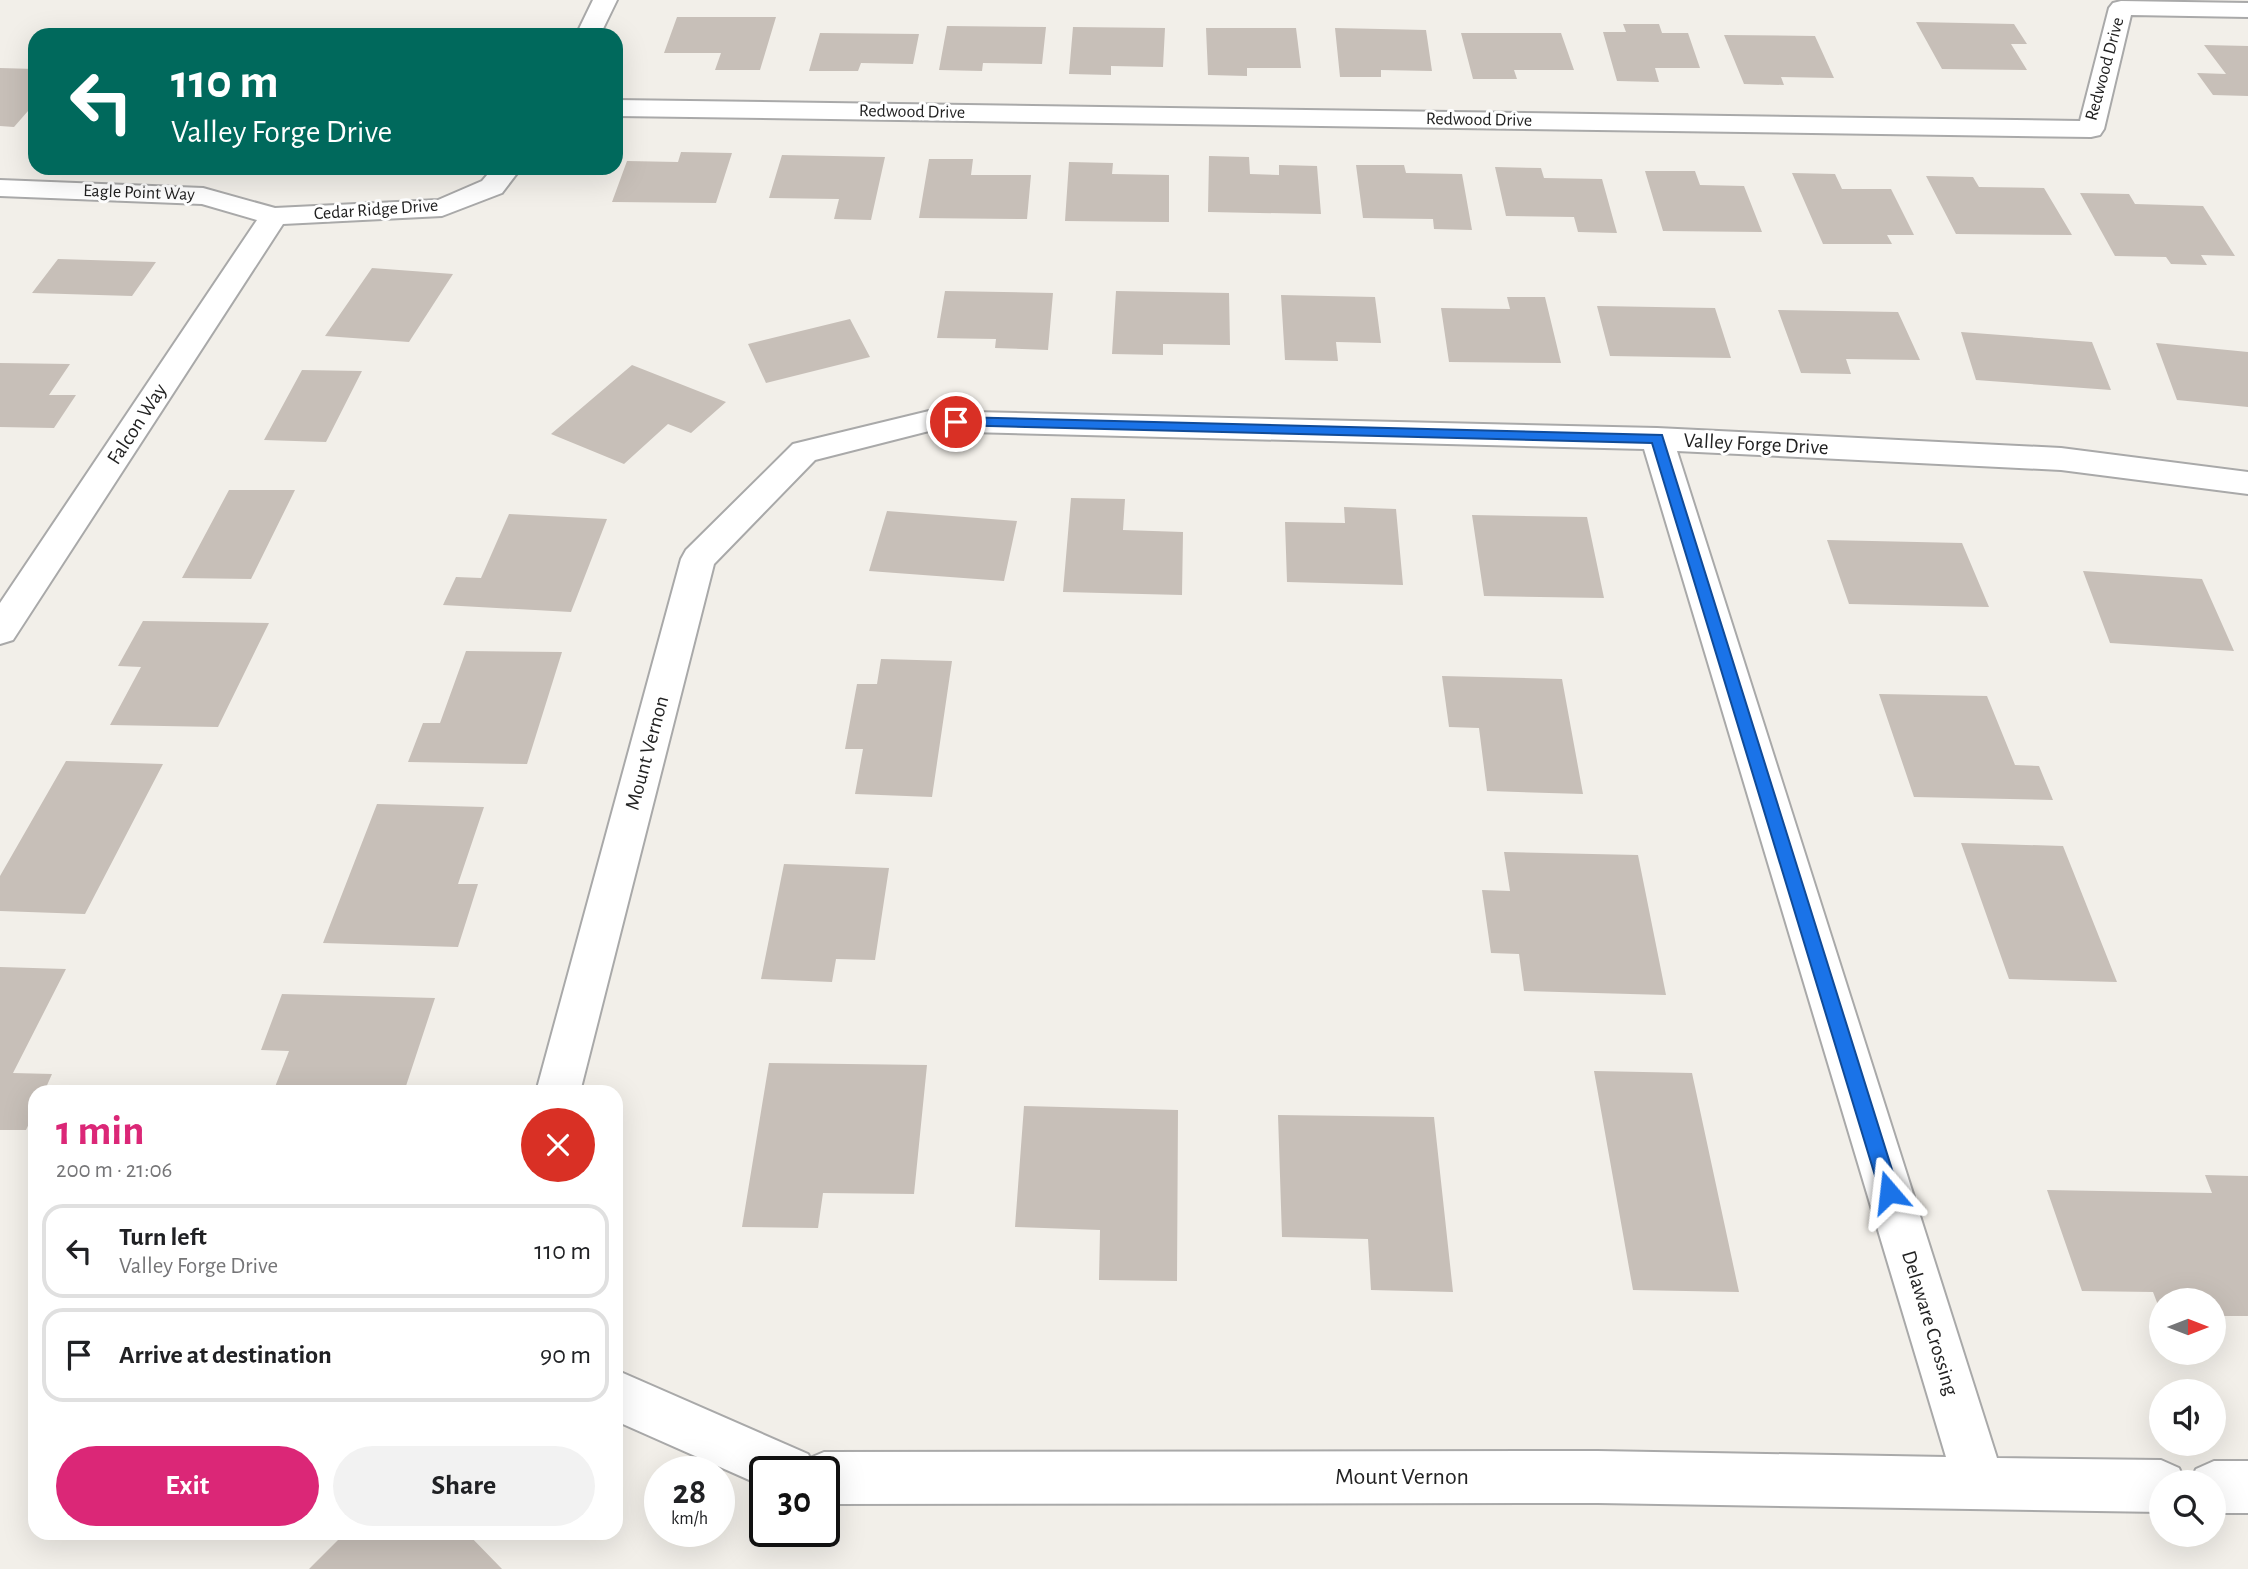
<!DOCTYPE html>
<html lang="en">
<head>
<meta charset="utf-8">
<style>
  :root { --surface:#fff; --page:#f2f2f2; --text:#202124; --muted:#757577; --line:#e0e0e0; --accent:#db2777 }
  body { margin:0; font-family:"Alegreya Sans",sans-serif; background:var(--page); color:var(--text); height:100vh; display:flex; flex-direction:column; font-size:26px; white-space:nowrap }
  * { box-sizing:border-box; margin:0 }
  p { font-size:23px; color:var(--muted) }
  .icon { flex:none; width:38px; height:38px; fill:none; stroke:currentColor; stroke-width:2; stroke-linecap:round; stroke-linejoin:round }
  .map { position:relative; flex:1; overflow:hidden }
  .details { position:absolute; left:28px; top:1085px; width:595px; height:455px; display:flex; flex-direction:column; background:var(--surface); border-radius:21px; box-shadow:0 7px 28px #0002 }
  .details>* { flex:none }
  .top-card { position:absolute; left:28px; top:28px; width:595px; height:147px; border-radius:21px; box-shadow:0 7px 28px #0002; background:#00695c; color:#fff; overflow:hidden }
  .needle { width:46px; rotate:90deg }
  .tools { position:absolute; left:2149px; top:1288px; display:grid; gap:14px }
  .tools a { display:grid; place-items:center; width:77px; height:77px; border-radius:50%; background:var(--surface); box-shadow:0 7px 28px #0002; font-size:35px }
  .speed { position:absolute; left:644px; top:1456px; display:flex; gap:14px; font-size:35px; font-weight:700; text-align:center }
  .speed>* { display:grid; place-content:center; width:91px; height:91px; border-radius:50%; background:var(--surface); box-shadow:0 7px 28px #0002; line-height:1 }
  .speed small { font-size:18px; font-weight:400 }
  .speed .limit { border:4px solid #111; border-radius:10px; background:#fff; color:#111 }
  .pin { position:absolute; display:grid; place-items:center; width:60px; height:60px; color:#fff; margin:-30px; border:4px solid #fff; border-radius:50%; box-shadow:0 2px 7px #0007 }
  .me { position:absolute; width:77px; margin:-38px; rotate:343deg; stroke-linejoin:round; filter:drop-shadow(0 0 5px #0008) }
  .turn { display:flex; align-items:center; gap:24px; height:147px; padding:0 28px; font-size:32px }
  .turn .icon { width:91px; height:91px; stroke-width:2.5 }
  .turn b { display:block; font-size:49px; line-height:60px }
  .round { display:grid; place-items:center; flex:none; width:74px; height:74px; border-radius:37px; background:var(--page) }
  .head { display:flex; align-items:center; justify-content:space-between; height:119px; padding:0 28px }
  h1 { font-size:42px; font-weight:700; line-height:52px; color:var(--accent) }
  .action { display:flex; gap:14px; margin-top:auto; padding:14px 28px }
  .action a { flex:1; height:80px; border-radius:42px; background:var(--accent); color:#fff; font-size:28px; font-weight:700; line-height:80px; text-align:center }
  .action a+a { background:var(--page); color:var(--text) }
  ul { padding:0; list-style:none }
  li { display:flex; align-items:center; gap:21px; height:94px; margin:0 14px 10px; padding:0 14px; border:4px solid var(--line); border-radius:21px }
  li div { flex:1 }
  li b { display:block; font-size:26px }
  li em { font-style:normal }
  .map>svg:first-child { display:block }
  .building { fill:#c7bfb8 }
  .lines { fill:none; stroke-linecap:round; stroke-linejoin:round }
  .minor-casing { stroke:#a9a9a9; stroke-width:4 }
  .minor { fill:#fff; fill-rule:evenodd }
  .route { fill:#1a73e8; stroke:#114b97; stroke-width:2 }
  .labels { text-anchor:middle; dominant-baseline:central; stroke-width:6; stroke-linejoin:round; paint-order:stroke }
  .far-street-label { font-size:18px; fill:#222; stroke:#fff }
  .street-label { font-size:21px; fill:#222; stroke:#fff }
  .near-street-label { font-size:24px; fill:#222; stroke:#fff }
</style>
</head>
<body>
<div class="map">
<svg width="2248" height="1569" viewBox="0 0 2248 1569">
  <rect width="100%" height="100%" fill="#f2efe9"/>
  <!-- building -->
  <path class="building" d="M 677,17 L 776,17 L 760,70 L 715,70 L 721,53 L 664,53 Z
    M 1916,22 L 2014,24 L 2027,44 L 2011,44 L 2027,70 L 1942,69 Z
    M 1623,24 L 1659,24 L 1662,33 L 1688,33 L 1700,68 L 1655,68 L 1659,82 L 1617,81 L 1603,32 L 1626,32 Z
    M 947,26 L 1046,27 L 1042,64 L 983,63 L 982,71 L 939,70 Z
    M 1073,27 L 1165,28 L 1163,67 L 1111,66 L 1111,75 L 1069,74 Z
    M 1206,28 L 1296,28 L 1301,68 L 1247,68 L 1247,76 L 1208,75 Z
    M 1335,28 L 1426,30 L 1432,71 L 1381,70 L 1381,77 L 1340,77 Z
    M 820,33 L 919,34 L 913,64 L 861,63 L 858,71 L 809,71 Z
    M 1461,33 L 1561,33 L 1574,70 L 1514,70 L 1517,79 L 1473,79 Z
    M 1724,35 L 1815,36 L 1834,78 L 1781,77 L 1784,85 L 1744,84 Z
    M 2204,45 L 2248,46 L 2248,96 L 2213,95 L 2197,73 L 2226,74 Z
    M 0,68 L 35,69 L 35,103 L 14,127 L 0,126 Z
    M 681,152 L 732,153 L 716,203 L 612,202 L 627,161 L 678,162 Z
    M 782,155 L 885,157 L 871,220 L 834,219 L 839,199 L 769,198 Z
    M 1209,156 L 1249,157 L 1250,174 L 1279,175 L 1279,165 L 1317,166 L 1321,214 L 1208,212 Z
    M 929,159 L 973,159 L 971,175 L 1031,175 L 1027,219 L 919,218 Z
    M 1069,162 L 1113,163 L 1112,174 L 1169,175 L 1169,222 L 1065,221 Z
    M 1356,165 L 1404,165 L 1406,173 L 1462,174 L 1472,230 L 1434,229 L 1433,219 L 1363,218 Z
    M 1495,167 L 1541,168 L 1544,178 L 1602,179 L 1617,233 L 1578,232 L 1574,217 L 1506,216 Z
    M 1645,171 L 1695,171 L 1700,185 L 1744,186 L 1762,232 L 1663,231 Z
    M 1792,173 L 1835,174 L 1842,189 L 1891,189 L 1914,235 L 1887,235 L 1892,244 L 1823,244 Z
    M 1926,176 L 1973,177 L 1979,187 L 2044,188 L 2072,235 L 1956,234 Z
    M 2080,193 L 2129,194 L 2135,204 L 2203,206 L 2235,256 L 2201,255 L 2207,265 L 2171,264 L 2166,257 L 2115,256 Z
    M 58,259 L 156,262 L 132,296 L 32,293 Z
    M 372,268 L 453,274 L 409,342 L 325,336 Z
    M 945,291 L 1053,293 L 1048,350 L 995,348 L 996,339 L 937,338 Z
    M 1116,291 L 1229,293 L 1230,345 L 1163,344 L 1163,355 L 1112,354 Z
    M 1281,295 L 1375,297 L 1381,343 L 1336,342 L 1338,361 L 1285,360 Z
    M 1507,297 L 1545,297 L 1561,363 L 1449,362 L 1441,308 L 1510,309 Z
    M 1597,306 L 1715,308 L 1731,358 L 1610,356 Z
    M 1778,310 L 1898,312 L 1920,360 L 1846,359 L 1851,374 L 1801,373 Z
    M 850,319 L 870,357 L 766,383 L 748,344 Z
    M 1961,332 L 2092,342 L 2111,390 L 1976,380 Z
    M 2156,343 L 2248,352 L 2248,407 L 2177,400 Z
    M 0,363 L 70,364 L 49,395 L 76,395 L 54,428 L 0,427 Z
    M 632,365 L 726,402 L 691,433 L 668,424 L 624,464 L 551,434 Z
    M 302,370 L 362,371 L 326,442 L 264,440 Z
    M 229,490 L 295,490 L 251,579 L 182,578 Z
    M 1071,498 L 1125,499 L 1123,530 L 1183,532 L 1182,595 L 1063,592 Z
    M 1344,507 L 1396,509 L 1403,585 L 1287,582 L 1285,522 L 1345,523 Z
    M 887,511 L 1017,521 L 1004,581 L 869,571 Z
    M 509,514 L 607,519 L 571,612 L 443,605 L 456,577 L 481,578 Z
    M 1472,515 L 1587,517 L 1604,598 L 1484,596 Z
    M 1827,540 L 1962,543 L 1989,607 L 1849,604 Z
    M 2083,571 L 2202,579 L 2234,651 L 2110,643 Z
    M 143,621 L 269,623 L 218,727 L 110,725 L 141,667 L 118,666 Z
    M 466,651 L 562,652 L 527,764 L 408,762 L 423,723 L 440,723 Z
    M 881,659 L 952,661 L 932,797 L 855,794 L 863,749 L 845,749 L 857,684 L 877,684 Z
    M 1442,676 L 1562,679 L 1583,794 L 1487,791 L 1479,728 L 1449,727 Z
    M 1879,694 L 1987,696 L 2015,765 L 2039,766 L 2053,800 L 1914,797 Z
    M 66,761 L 163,764 L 85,914 L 0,911 L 0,876 Z
    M 377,804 L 484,807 L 458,884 L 478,884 L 458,947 L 323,943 Z
    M 1961,843 L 2063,846 L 2117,982 L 2009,979 Z
    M 1504,852 L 1638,855 L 1666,995 L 1524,991 L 1519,954 L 1491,953 L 1482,890 L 1510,891 Z
    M 784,864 L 889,868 L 875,960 L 836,959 L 832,982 L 761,979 Z
    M 0,967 L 66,969 L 13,1073 L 52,1074 L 44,1092 L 35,1092 L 35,1111 L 26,1130 L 0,1130 Z
    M 282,994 L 435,998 L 404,1092 L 273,1092 L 289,1051 L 261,1050 Z
    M 769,1063 L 927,1065 L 914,1194 L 823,1193 L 818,1228 L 742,1227 Z
    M 1594,1071 L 1692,1073 L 1739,1292 L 1633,1290 Z
    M 1024,1106 L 1178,1110 L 1177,1281 L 1099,1280 L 1100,1230 L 1015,1227 Z
    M 1278,1115 L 1434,1117 L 1453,1292 L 1371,1290 L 1368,1239 L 1282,1237 Z
    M 2205,1175 L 2248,1176 L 2248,1316 L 2214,1316 L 2214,1300 L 2161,1300 L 2161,1313 L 2153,1292 L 2082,1291 L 2047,1190 L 2212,1193 Z
    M 345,1533 L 467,1533 L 502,1569 L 309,1569 Z"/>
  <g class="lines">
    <defs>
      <path id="minor" d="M 593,0 L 617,0 L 600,35 L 576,35 Z
        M 2121,1 L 2248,3 L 2248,17 L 2131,15 L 2104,129 L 2100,135 L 2091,137 L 616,116 L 616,100 L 2080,121 L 2109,8 L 2113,3 Z
        M 493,168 L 521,168 L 502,193 L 442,216 L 283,224 L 13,640 L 0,644 L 0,603 L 257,220 L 202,204 L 0,196 L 0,180 L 203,188 L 275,208 L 438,200 L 482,181 Z
        M 929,411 L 1657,428 L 2061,448 L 2248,472 L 2248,494 L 2061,470 L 1677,451 L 1997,1458 L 2161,1460 L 2179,1468 L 2185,1482 L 2161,1482 L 2161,1512 L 1598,1503 L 824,1504 L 824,1472 L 765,1472 L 765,1487 L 616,1421 L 616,1370 L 808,1454 L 810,1458 L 824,1452 L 1598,1451 L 1946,1457 L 1644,449 L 929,431 L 815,460 L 714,564 L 580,1092 L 536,1092 L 681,559 L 686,550 L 793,444 Z
        M 2214,1461 L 2248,1461 L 2248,1513 L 2214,1513 L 2214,1482 L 2190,1482 L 2196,1469 Z"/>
    </defs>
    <!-- minor casing -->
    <use href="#minor" class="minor-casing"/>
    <!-- minor -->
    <use href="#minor" class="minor"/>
  </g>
  <!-- route -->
  <path class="route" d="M 956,417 L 1662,435 L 1899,1192 L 1896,1198 L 1889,1201 L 1882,1198 L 1880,1192 L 1652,443 L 951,425 L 949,422 Z"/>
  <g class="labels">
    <!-- far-street labels -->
    <g class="far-street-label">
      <text transform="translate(2105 69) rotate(-75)">Redwood Drive</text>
      <text transform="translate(912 112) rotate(1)">Redwood Drive</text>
      <text transform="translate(1479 120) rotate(1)">Redwood Drive</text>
      <text transform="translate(139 193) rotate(2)">Eagle Point Way</text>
      <text transform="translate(376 210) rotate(-4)">Cedar Ridge Drive</text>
    </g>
    <!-- street labels -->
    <g class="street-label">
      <text transform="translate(137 424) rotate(-57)">Falcon Way</text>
      <text transform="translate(1756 444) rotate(3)">Valley Forge Drive</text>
      <text transform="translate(647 753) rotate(-75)">Mount Vernon</text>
      <text transform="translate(1930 1323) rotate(73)">Delaware Crossing</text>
    </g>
    <!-- near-street labels -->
    <g class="near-street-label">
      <text x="1402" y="1477">Mount Vernon</text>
    </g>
  </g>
</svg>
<div class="tools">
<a><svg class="needle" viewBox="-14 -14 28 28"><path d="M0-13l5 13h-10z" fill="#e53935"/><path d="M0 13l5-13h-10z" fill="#757577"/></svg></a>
<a><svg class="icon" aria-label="sound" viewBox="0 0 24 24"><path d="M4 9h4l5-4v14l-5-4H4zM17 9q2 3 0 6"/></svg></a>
<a><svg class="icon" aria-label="search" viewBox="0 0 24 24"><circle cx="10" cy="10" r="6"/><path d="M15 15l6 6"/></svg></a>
</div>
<div class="speed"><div>28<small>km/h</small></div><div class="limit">30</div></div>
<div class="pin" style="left:956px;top:422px;background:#d93025"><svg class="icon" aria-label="arrive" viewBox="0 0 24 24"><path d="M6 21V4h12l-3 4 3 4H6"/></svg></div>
<svg class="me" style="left:1889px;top:1192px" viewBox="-20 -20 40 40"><path d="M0-17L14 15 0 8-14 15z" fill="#1a73e8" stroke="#fff" stroke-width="4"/></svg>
<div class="top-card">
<div class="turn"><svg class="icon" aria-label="left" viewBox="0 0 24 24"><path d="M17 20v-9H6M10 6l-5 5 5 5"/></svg><div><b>110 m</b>Valley Forge Drive</div></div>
</div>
<section class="details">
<div class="head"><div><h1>1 min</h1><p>200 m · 21:06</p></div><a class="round" style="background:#d93025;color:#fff"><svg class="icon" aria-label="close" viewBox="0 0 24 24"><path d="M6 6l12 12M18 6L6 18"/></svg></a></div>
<ul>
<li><svg class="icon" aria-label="left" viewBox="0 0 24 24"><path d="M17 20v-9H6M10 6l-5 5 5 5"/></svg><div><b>Turn left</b><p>Valley Forge Drive</p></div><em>110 m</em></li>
<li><svg class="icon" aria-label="arrive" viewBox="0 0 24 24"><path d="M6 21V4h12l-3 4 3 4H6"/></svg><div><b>Arrive at destination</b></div><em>90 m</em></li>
</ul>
<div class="action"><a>Exit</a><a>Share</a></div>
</section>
</div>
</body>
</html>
